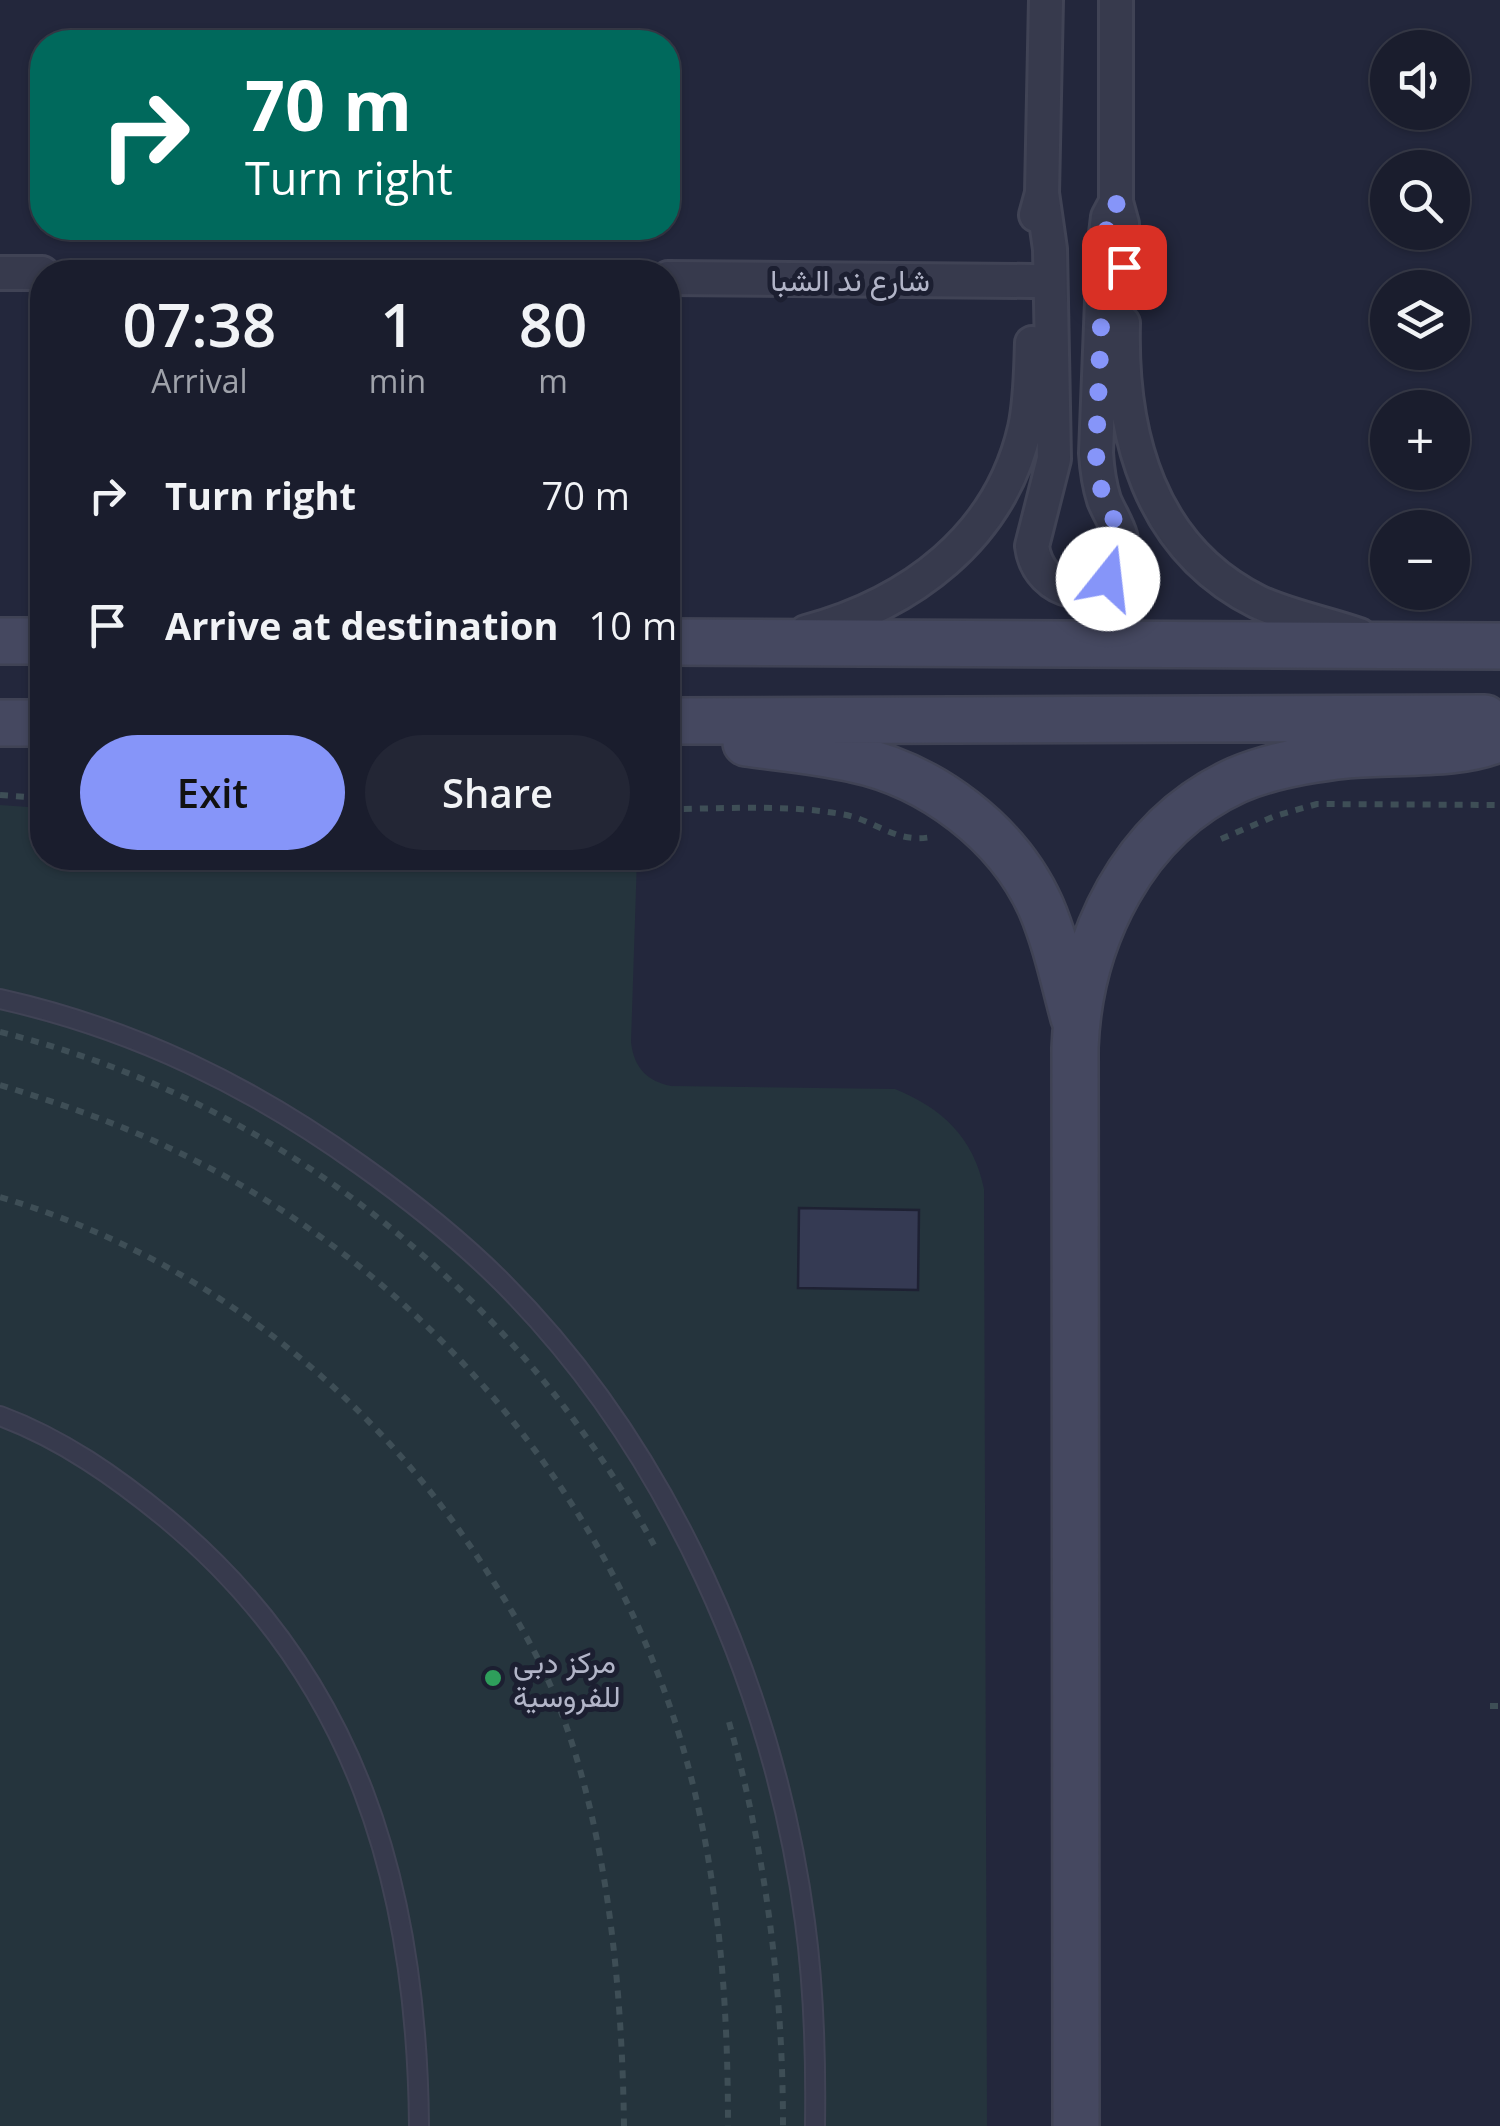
<!DOCTYPE html>
<html lang="en">
<head>
<meta charset="utf-8">
<style>
  :root { --surface:#1a1d2d; --page:#232635; --text:#f1f3f6; --muted:#9fa2aa; --line:#383b49; --accent:#8695f9 }
  body { margin:0; font-family:"Open Sans",Vazirmatn,sans-serif; background:var(--page); color:var(--text); height:100vh; display:flex; flex-direction:column; font-size:38px; white-space:nowrap }
  * { box-sizing:border-box; margin:0 }
  p { font-size:32px; color:var(--muted) }
  .icon { flex:none; width:55px; height:55px; fill:none; stroke:currentColor; stroke-width:2; stroke-linecap:round; stroke-linejoin:round }
  .map { position:relative; flex:1; overflow:hidden }
  .drawer { position:absolute; left:30px; top:260px; width:650px; height:610px; display:flex; flex-direction:column; background:var(--surface); border-radius:40px; box-shadow:0 2px 8px #0004,0 0 0 2px var(--line) }
  .drawer>* { flex:none }
  .guide { position:absolute; left:30px; top:30px; width:650px; height:210px; border-radius:40px; box-shadow:0 2px 8px #0004,0 0 0 2px var(--line); background:#00695c; color:#fff; overflow:hidden }
  .buttons { position:absolute; left:1370px; top:30px; display:grid; gap:20px }
  .buttons a { display:grid; place-items:center; width:100px; height:100px; border-radius:50%; background:var(--surface); box-shadow:0 2px 8px #0004,0 0 0 2px var(--line); font-size:50px }
  .pin { position:absolute; display:grid; place-items:center; width:85px; height:85px; color:#fff; margin:-42px; border-radius:20px; box-shadow:0 5px 15px #0006 }
  .me { position:absolute; width:110px; margin:-55px; rotate:16deg; stroke-linejoin:round; filter:drop-shadow(0 0 8px #0008) }
  .turn { display:flex; align-items:center; gap:35px; height:210px; padding:0 50px; font-size:45px }
  .turn .icon { width:130px; height:130px; stroke-width:2.5 }
  .turn b { display:block; font-size:70px; line-height:85px }
  .eta { display:flex; justify-content:space-evenly; align-items:center; height:170px; text-align:center }
  .eta b { font-size:60px; font-weight:600; line-height:70px }
  .action { display:flex; gap:20px; margin-top:auto; padding:20px 50px }
  .action a { flex:1; height:115px; border-radius:60px; background:var(--accent); color:#111; font-size:40px; font-weight:600; line-height:115px; text-align:center }
  .action a+a { background:var(--page); color:var(--text) }
  ul { padding:0; list-style:none }
  li { display:flex; align-items:center; gap:30px; height:130px; padding:0 50px }
  li div { flex:1 }
  li b { display:block; font-size:38px }
  li em { font-style:normal }
  .map>svg:first-child { display:block }
  .green { fill:#25343d }
  .building { fill:#353a53; stroke:#1e2133; stroke-width:2.5 }
  .lines { fill:none; stroke-linecap:round; stroke-linejoin:round }
  .lane-casing { stroke:#404355; stroke-width:22 }
  .street-casing { stroke:#404355; stroke-width:38 }
  .secondary-casing { stroke:#404355; stroke-width:50 }
  .path { stroke:#3e4e56; stroke-width:6; stroke-dasharray:8 8; stroke-linecap:butt }
  .lane { stroke:#373a4d; stroke-width:18 }
  .street { stroke:#373a4d; stroke-width:32 }
  .secondary { stroke:#454860; stroke-width:45 }
  .route { stroke:#8695f9; stroke-width:18; stroke-dasharray:0 32.4 }
  .leisure-dot { fill:#2e9e5b; stroke:#1c1f31; stroke-width:4 }
  .labels { text-anchor:middle; dominant-baseline:central; stroke-width:10; stroke-linejoin:round; paint-order:stroke }
  .street-label { font-size:30px; fill:#b2b5c8; stroke:#1c1f31 }
  .poi-label { font-size:30px; fill:#b2b5c8; stroke:#1c1f31; text-anchor:start }
</style>
</head>
<body>
<div class="map">
<svg width="1500" height="2126" viewBox="0 0 1500 2126">
  <rect width="100%" height="100%" fill="#23273c"/>
  <!-- green -->
  <path class="green" d="M 0,805 L 42,808 L 42,858 L 637,858 L 631,1042 C 634,1068 647,1081 671,1086 L 895,1089 C 942,1108 974,1138 984,1189 L 987,2126 L 0,2126 Z"/>
  <!-- building -->
  <path class="building" d="M 799,1208 L 919,1210 L 918,1290 L 798,1288 Z"/>
  <g class="lines">
    <defs>
      <path id="lane" d="M 0,999 C 134,1029 251,1086 362,1166 C 411,1201 459,1239 502,1282 C 669,1449 774,1689 805,1922 C 814,1989 816,2058 815,2126
        M 0,1416 C 62,1439 116,1477 167,1519 C 357,1677 417,1886 419,2126"/>
      <path id="street" d="M 1116,0 L 1116,202 L 1122,224
        M 1042,193 L 1050,249 L 1054,459 L 1032,546 C 1038,596 1105,610 1120,559 C 1127,536 1112,520 1104,500 C 1099,484 1097,469 1096,453 L 1104,250 L 1108,217 L 1116,202
        M 1036,215 L 1042,193 L 1046,0
        M 0,273 L 42,273
        M 668,278 L 1032,281
        M 1123,323 C 1120,434 1149,548 1258,602 C 1290,617 1325,623 1359,635
        M 806,632 C 910,604 1000,538 1025,428 C 1031,400 1031,371 1032,343"/>
      <path id="secondary" d="M 0,641 L 42,641
        M 668,642 L 1500,646
        M 668,721 L 1485,718
        M 0,723 L 42,723
        M 746,743 C 782,748 818,751 853,759 C 931,775 1008,833 1041,907 C 1056,942 1064,981 1074,1018
        M 1076,2126 L 1075,1048 C 1079,940 1133,827 1237,780 C 1272,765 1311,759 1348,755 C 1394,750 1459,757 1500,738"/>
    </defs>
    <!-- lane casing -->
    <use href="#lane" class="lane-casing"/>
    <!-- street casing -->
    <use href="#street" class="street-casing"/>
    <!-- secondary casing -->
    <use href="#secondary" class="secondary-casing"/>
    <!-- path -->
    <path class="path" d="M 0,795 L 42,798
      M 668,809 C 724,809 785,804 841,814 C 874,819 895,844 931,837
      M 1221,839 L 1275,816 L 1317,804 L 1500,805
      M 0,1032 C 281,1101 516,1293 654,1545
      M 0,1085 C 65,1105 129,1127 190,1158 C 411,1267 587,1470 668,1701 C 716,1837 728,1983 728,2126
      M 0,1197 C 204,1258 372,1391 486,1570 C 510,1607 534,1647 552,1689 C 607,1820 622,1984 624,2126
      M 1490,1706 L 1500,1706
      M 729,1722 C 766,1854 783,1990 783,2126"/>
    <!-- lane -->
    <use href="#lane" class="lane"/>
    <!-- street -->
    <use href="#street" class="street"/>
    <!-- secondary -->
    <use href="#secondary" class="secondary"/>
  </g>
  <g class="lines">
    <!-- route -->
    <path class="route" d="M 1108,579 C 1132,548 1119,533 1106,502 C 1099,486 1097,470 1096,453 L 1104,250 L 1108,217 L 1116,202 L 1124,233 L 1124,267"/>
  </g>
  <!-- markers -->
  <circle class="leisure-dot" cx="493" cy="1678" r="10"/>
  <g class="labels">
    <!-- street labels -->
    <g class="street-label">
      <text x="850" y="279">شارع ند الشبا</text>
    </g>
    <!-- poi labels -->
    <g class="poi-label">
      <text x="513" y="1661">مركز دبي<tspan x="513" dy="34">للفروسية</tspan></text>
    </g>
  </g>
</svg>
<div class="buttons">
<a><svg class="icon" aria-label="sound" viewBox="0 0 24 24"><path d="M4 9h4l5-4v14l-5-4H4zM17 9q2 3 0 6"/></svg></a>
<a><svg class="icon" aria-label="search" viewBox="0 0 24 24"><circle cx="10" cy="10" r="6"/><path d="M15 15l6 6"/></svg></a>
<a><svg class="icon" aria-label="layers" viewBox="0 0 24 24"><path d="M12 4l9 5-9 5-9-5zM3 14l9 5 9-5"/></svg></a>
<a>+</a>
<a>−</a>
</div>
<div class="pin" style="left:1124px;top:267px;background:#d93025"><svg class="icon" aria-label="arrive" viewBox="0 0 24 24"><path d="M6 21V4h12l-3 4 3 4H6"/></svg></div>
<svg class="me" style="left:1108px;top:579px" viewBox="-20 -20 40 40"><circle r="19" fill="#fff"/><path d="M0-13L10 11 0 6-10 11z" fill="#8695f9"/></svg>
<div class="guide">
<div class="turn"><svg class="icon" aria-label="right" viewBox="0 0 24 24"><path d="M7 20v-9h11M14 6l5 5-5 5"/></svg><div><b>70 m</b>Turn right</div></div>
</div>
<section class="drawer">
<div class="eta">
<div><b>07:38</b><p>Arrival</p></div>
<div><b>1</b><p>min</p></div>
<div><b>80</b><p>m</p></div>
</div>
<ul>
<li><svg class="icon" aria-label="right" viewBox="0 0 24 24"><path d="M7 20v-9h11M14 6l5 5-5 5"/></svg><div><b>Turn right</b></div><em>70 m</em></li>
<li><svg class="icon" aria-label="arrive" viewBox="0 0 24 24"><path d="M6 21V4h12l-3 4 3 4H6"/></svg><div><b>Arrive at destination</b></div><em>10 m</em></li>
</ul>
<div class="action"><a>Exit</a><a>Share</a></div>
</section>
</div>
</body>
</html>
